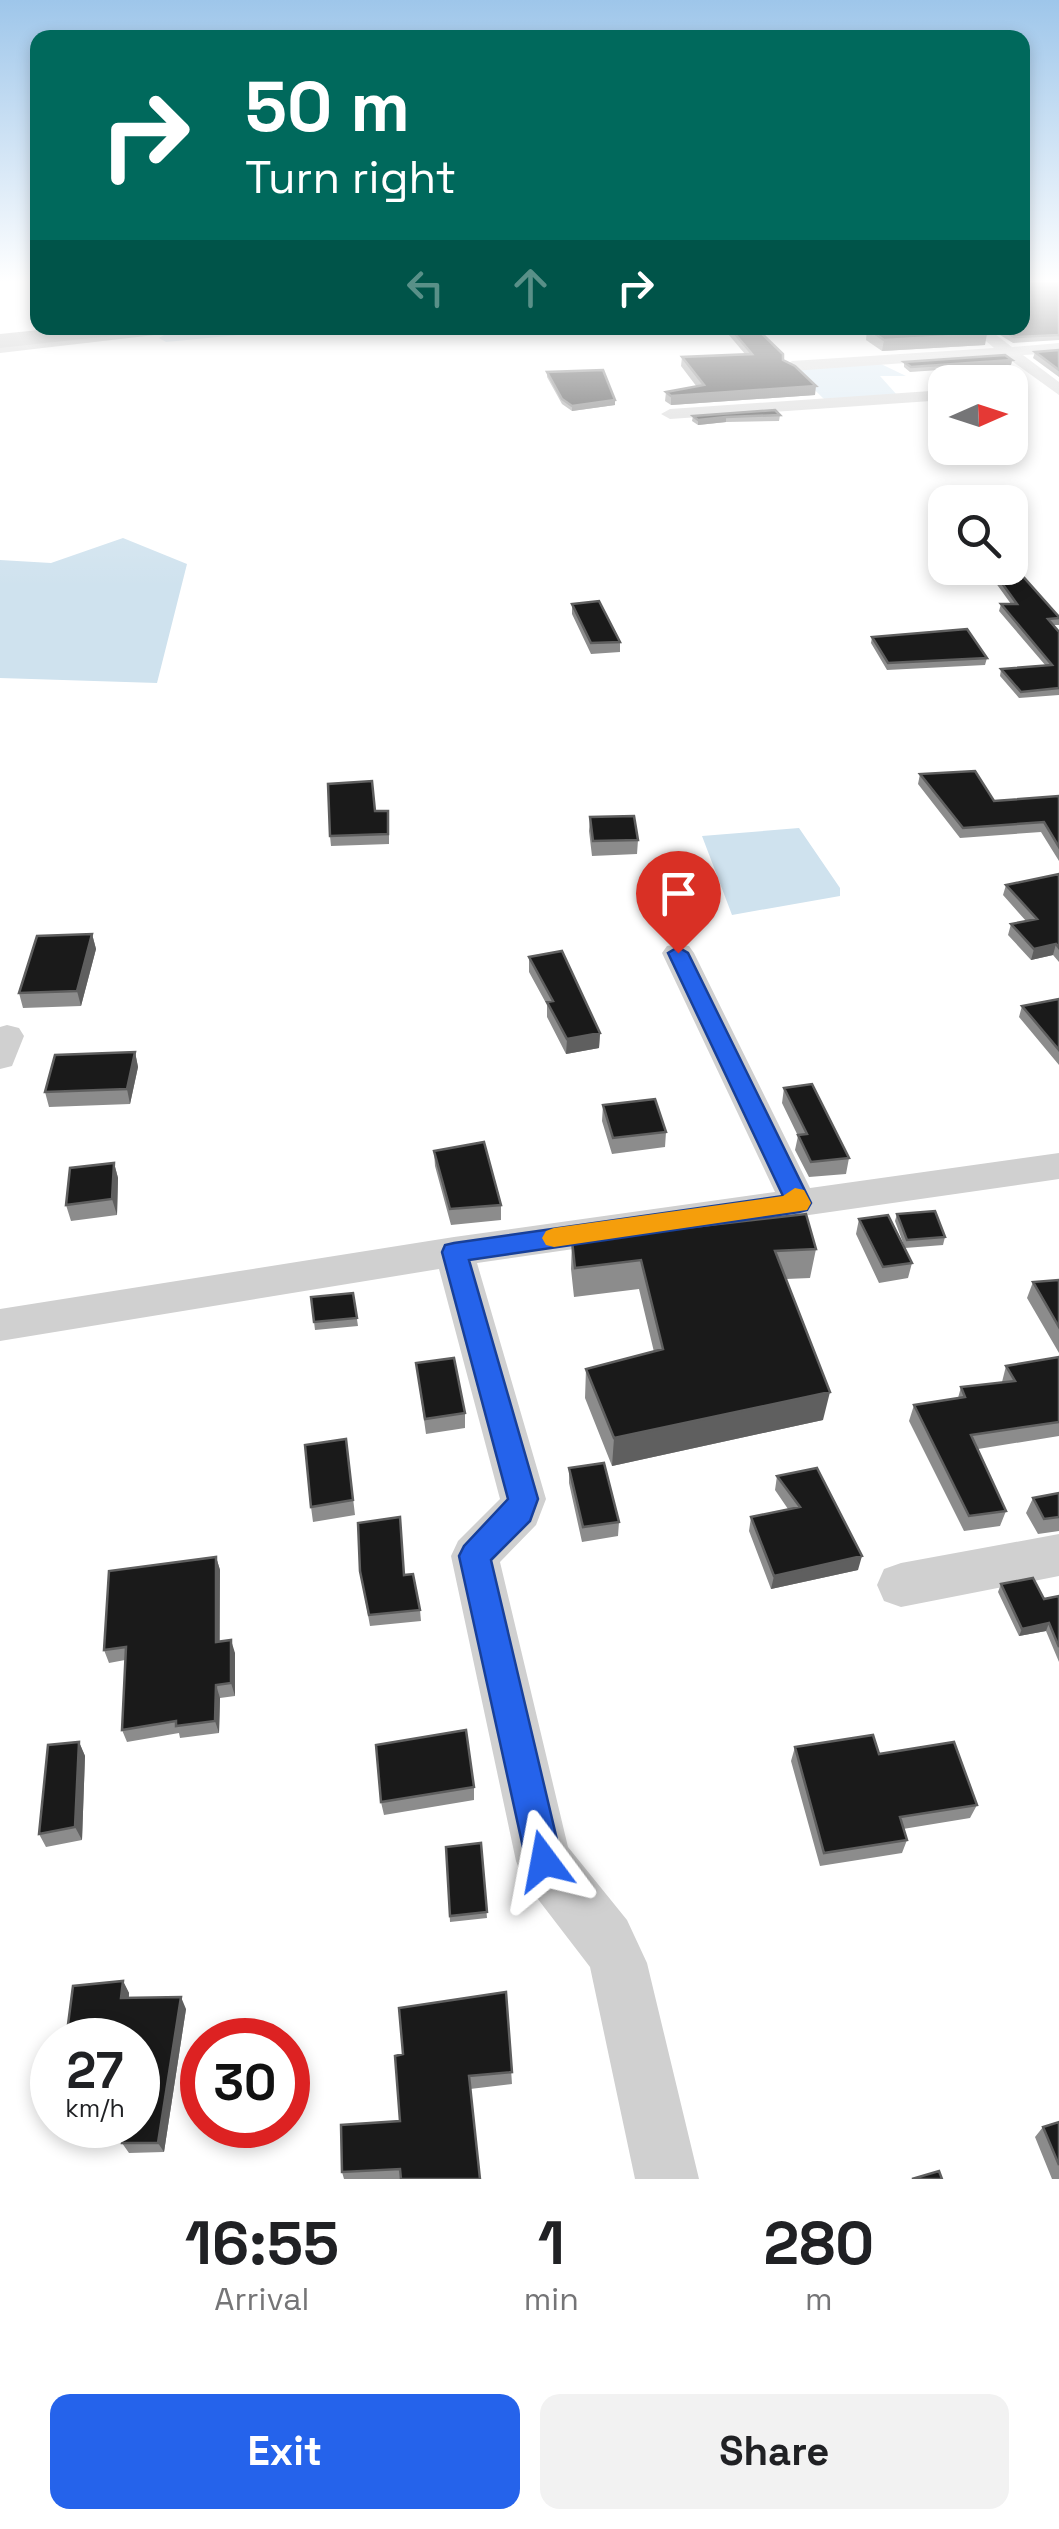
<!DOCTYPE html>
<html lang="en">
<head>
<meta charset="utf-8">
<style>
  :root { --surface:#fff; --page:#f2f2f2; --text:#202124; --muted:#757577; --accent:#2563eb }
  body { margin:0; font-family:"Space Grotesk",sans-serif; background:var(--page); color:var(--text); height:100vh; display:flex; flex-direction:column; font-size:38px; white-space:nowrap }
  * { box-sizing:border-box; margin:0 }
  p { font-size:32px; color:var(--muted) }
  .icon { flex:none; width:55px; height:55px; fill:none; stroke:currentColor; stroke-width:2; stroke-linecap:round; stroke-linejoin:round }
  .map { position:relative; height:2179px; overflow:hidden }
  .sheet { display:flex; flex-direction:column; background:var(--surface); flex:1 }
  .sheet>* { flex:none }
  .guide { position:absolute; left:30px; top:30px; width:1000px; height:305px; border-radius:20px; box-shadow:0 5px 15px #0003; background:#00695c; color:#fff; overflow:hidden }
  .needle { width:65px; rotate:87deg }
  .fabs { position:absolute; left:928px; top:365px; display:grid; gap:20px }
  .fabs a { display:grid; place-items:center; width:100px; height:100px; border-radius:20px; background:var(--surface); box-shadow:0 5px 15px #0003; font-size:50px }
  .speed { position:absolute; left:30px; top:2018px; display:flex; gap:20px; font-size:50px; font-weight:700; text-align:center }
  .speed>* { display:grid; place-content:center; width:130px; height:130px; border-radius:50%; background:var(--surface); box-shadow:0 5px 15px #0003; line-height:1 }
  .speed small { font-size:25px; font-weight:400 }
  .speed .limit { border:15px solid #d22; background:#fff; color:#111 }
  .pin { position:absolute; display:grid; place-items:center; width:85px; height:85px; color:#fff; margin:-102px -42px; border-radius:50% 50% 50% 0; rotate:-45deg; box-shadow:0 0 10px #0007 }
  .pin .icon { rotate:45deg }
  .me { position:absolute; width:110px; margin:-55px; rotate:347deg; stroke-linejoin:round; filter:drop-shadow(0 0 8px #0008) }
  .turn { display:flex; align-items:center; gap:35px; height:210px; padding:0 50px; font-size:45px }
  .turn .icon { width:130px; height:130px; stroke-width:2.5 }
  .turn b { display:block; font-size:70px; line-height:85px }
  .lanes { display:flex; align-items:center; height:95px; padding:0 50px; background:#0003; justify-content:center; gap:50px; direction:ltr }
  .lanes .off { opacity:.35 }
  .eta { display:flex; justify-content:space-evenly; align-items:center; height:170px; text-align:center }
  .eta b { font-size:60px; font-weight:600; line-height:70px }
  .button { display:flex; gap:20px; margin-top:auto; padding:20px 50px }
  .button a { flex:1; height:115px; border-radius:20px; background:var(--accent); color:#fff; font-size:40px; font-weight:600; line-height:115px; text-align:center }
  .button a+a { background:var(--page); color:var(--text) }
  .map>svg:first-child { display:block }
  .water { fill:#cfe2ee }
  .lines { fill:none; stroke-linecap:round; stroke-linejoin:round }
  .canal { fill:#cfe2ee; fill-rule:evenodd }
  .street { fill:#d0d0d0; fill-rule:evenodd }
  .secondary { fill:#bdbdbd; fill-rule:evenodd }
  .primary { fill:#ababab; fill-rule:evenodd }
  .wall { fill:#8c8c8c }
  .shaded-wall { fill:#5f5f5f }
  .building { fill:#1a1a1a; stroke:#5f5f5f; stroke-width:2.5 }
  .route { fill:#2563eb; stroke:#184099; stroke-width:2.5 }
  .slow { fill:#f59e0b }
</style>
</head>
<body>
<div class="map">
<svg width="1059" height="2179" viewBox="0 0 1059 2179">
  <rect width="100%" height="100%" fill="#fff"/>
  <!-- water -->
  <path class="water" d="M 881,364 L 906,376 L 880,376 L 897,395 L 825,400 L 792,368 Z
    M 123,538 L 187,564 L 157,683 L 0,678 L 0,560 L 51,563 Z
    M 799,828 L 840,888 L 840,896 L 732,915 L 702,836 Z"/>
  <g class="lines">
    <!-- canal -->
    <path class="canal" d="M 232,328 L 277,328 L 270,332 L 166,342 L 159,338 L 166,334 Z"/>
    <!-- street -->
    <path class="street" d="M 971,328 L 987,328 L 1012,347 L 1059,343 L 1059,353 L 1023,355 L 1059,382 L 1059,395 L 1005,356 L 792,371 L 784,366 L 792,361 L 994,348 Z
      M 945,390 L 945,400 L 670,419 L 661,414 L 670,409 Z
      M 678,944 L 689,946 L 694,953 L 810,1188 L 1059,1153 L 1059,1179 L 477,1263 L 546,1499 L 536,1525 L 500,1562 L 568,1847 L 627,1920 L 647,1963 L 699,2179 L 635,2179 L 590,1967 L 524,1881 L 516,1861 L 451,1556 L 458,1541 L 500,1499 L 439,1269 L 0,1341 L 0,1309 L 454,1237 L 775,1192 L 662,953 L 667,946 Z
      M 7,1025 L 19,1028 L 24,1036 L 12,1066 L 0,1069 L 0,1027 Z
      M 1059,1534 L 1059,1576 L 901,1607 L 884,1601 L 877,1585 L 884,1569 L 901,1563 Z"/>
    <!-- secondary -->
    <path class="secondary" d="M 109,328 L 174,328 L 163,334 L 0,353 L 0,339 Z"/>
    <!-- primary -->
    <path class="primary" d="M 58,328 L 131,328 L 119,335 L 0,348 L 0,334 Z"/>
  </g>
  <!-- wall -->
  <path class="wall" d="M 1059,281 L 1059,340 L 1013,343 L 989,328 L 1022,328 Z
    M 723,328 L 756,328 L 815,395 L 671,405 L 665,401 L 666,392 L 697,387 L 681,366 L 682,357 L 745,354 Z
    M 867,328 L 985,345 L 882,351 L 866,340 Z
    M 1059,350 L 1059,377 L 1033,358 L 1035,352 Z
    M 1012,360 L 1011,365 L 939,370 L 910,372 L 904,367 L 904,362 Z
    M 547,372 L 615,405 L 572,411 L 562,404 L 547,377 Z
    M 780,415 L 779,421 L 726,422 L 698,425 L 692,421 L 693,416 Z
    M 985,568 L 1010,568 L 1059,617 L 1059,625 L 1053,625 L 1059,632 L 1059,695 L 1019,698 L 1000,676 L 1001,669 L 1046,666 L 999,611 L 1001,604 L 1011,604 Z
    M 572,604 L 620,642 L 620,652 L 591,654 L 572,614 Z
    M 872,637 L 987,658 L 985,665 L 887,670 L 871,643 Z
    M 920,774 L 994,801 L 1059,796 L 1059,861 L 1041,832 L 960,838 L 918,784 Z
    M 375,811 L 389,821 L 389,844 L 331,846 L 330,836 Z
    M 590,817 L 638,840 L 637,854 L 592,856 L 589,831 Z
    M 1059,874 L 1059,962 L 1053,955 L 1031,960 L 1008,935 L 1011,924 L 1026,921 L 1003,895 L 1006,885 Z
    M 92,934 L 96,949 L 81,1006 L 23,1008 L 19,993 Z
    M 529,957 L 600,1033 L 599,1048 L 566,1054 L 547,1017 L 547,1005 L 529,972 Z
    M 1059,999 L 1059,1065 L 1019,1017 L 1022,1006 Z
    M 135,1052 L 138,1067 L 130,1104 L 49,1107 L 45,1092 Z
    M 784,1088 L 849,1158 L 846,1174 L 809,1177 L 795,1150 L 798,1136 L 782,1103 Z
    M 603,1105 L 666,1132 L 665,1147 L 612,1154 L 602,1121 Z
    M 434,1151 L 501,1205 L 501,1220 L 451,1225 L 435,1166 Z
    M 114,1163 L 118,1178 L 117,1215 L 71,1221 L 66,1205 Z
    M 897,1214 L 945,1237 L 943,1245 L 905,1248 L 895,1221 Z
    M 859,1219 L 912,1263 L 908,1278 L 879,1283 L 856,1234 Z
    M 572,1241 L 816,1249 L 810,1278 L 786,1279 L 823,1420 L 612,1466 L 585,1398 L 586,1369 L 654,1352 L 639,1289 L 574,1297 L 571,1269 Z
    M 1059,1280 L 1059,1353 L 1027,1298 L 1033,1282 Z
    M 353,1293 L 358,1326 L 315,1330 L 311,1297 Z
    M 1059,1357 L 1059,1436 L 978,1449 L 1006,1511 L 1000,1526 L 964,1531 L 909,1421 L 914,1405 L 958,1398 L 961,1387 L 1002,1382 L 1006,1366 Z
    M 416,1363 L 465,1413 L 465,1428 L 426,1434 Z
    M 346,1439 L 355,1515 L 313,1522 L 311,1507 Z
    M 569,1468 L 619,1522 L 618,1536 L 582,1542 L 569,1483 Z
    M 777,1476 L 858,1570 L 771,1589 L 749,1531 L 751,1517 L 788,1509 L 775,1490 Z
    M 1059,1493 L 1059,1531 L 1038,1534 L 1026,1513 L 1033,1498 Z
    M 216,1557 L 220,1570 L 220,1642 L 235,1653 L 235,1696 L 220,1698 L 219,1733 L 180,1738 L 179,1733 L 127,1742 L 122,1730 L 125,1660 L 109,1663 L 104,1650 Z
    M 360,1571 L 405,1575 L 420,1610 L 421,1621 L 370,1626 Z
    M 1001,1584 L 1044,1599 L 1059,1596 L 1059,1662 L 1046,1631 L 1019,1636 L 998,1592 Z
    M 79,1742 L 85,1756 L 82,1840 L 46,1847 L 39,1834 Z
    M 795,1747 L 879,1754 L 977,1805 L 970,1818 L 903,1829 L 907,1840 L 902,1853 L 820,1866 L 791,1761 Z
    M 474,1787 L 474,1800 L 384,1815 L 381,1802 Z
    M 481,1843 L 487,1918 L 450,1922 L 446,1847 Z
    M 123,1981 L 129,1993 L 129,1998 L 186,2009 L 164,2152 L 129,2153 L 122,2143 L 138,2125 L 138,2040 Z
    M 506,1992 L 512,2084 L 470,2089 L 480,2179 L 344,2179 L 342,2172 L 400,2121 L 403,2054 Z
    M 1059,2122 L 1059,2179 L 1052,2179 L 1035,2137 L 1043,2127 Z"/>
  <!-- shaded-wall -->
  <path class="shaded-wall" d="M 987,334 L 985,345 L 882,351 L 884,340 Z
    M 1012,360 L 1011,365 L 939,370 L 940,365 Z
    M 816,386 L 815,395 L 671,405 L 671,396 Z
    M 615,400 L 615,405 L 572,411 L 572,406 Z
    M 726,417 L 726,422 L 698,425 L 698,420 Z
    M 92,934 L 96,949 L 81,1006 L 77,991 Z
    M 1056,944 L 1053,955 L 1031,960 L 1034,949 Z
    M 600,1033 L 599,1048 L 566,1054 L 567,1039 Z
    M 135,1052 L 138,1067 L 130,1104 L 127,1089 Z
    M 114,1163 L 118,1178 L 117,1215 L 112,1199 Z
    M 830,1392 L 823,1420 L 612,1466 L 614,1438 Z
    M 862,1556 L 858,1570 L 771,1589 L 774,1576 Z
    M 216,1557 L 220,1570 L 219,1655 L 216,1642 Z
    M 1049,1623 L 1046,1631 L 1019,1636 L 1022,1629 Z
    M 231,1640 L 235,1653 L 235,1696 L 231,1683 Z
    M 216,1685 L 220,1698 L 219,1733 L 215,1721 Z
    M 79,1742 L 85,1756 L 82,1840 L 75,1827 Z
    M 123,1981 L 129,1993 L 128,2009 L 121,1998 Z
    M 181,1997 L 186,2009 L 164,2152 L 158,2143 Z"/>
  <!-- building -->
  <path class="building" d="M 1022,281 L 1059,281 L 1059,335 L 1014,337 L 999,328 L 1022,328 Z
    M 730,328 L 756,328 L 783,354 L 783,360 L 795,366 L 816,386 L 671,396 L 666,392 L 704,385 L 682,357 L 752,354 Z
    M 867,328 L 980,328 L 987,334 L 884,340 Z
    M 1059,350 L 1059,370 L 1035,352 Z
    M 1005,355 L 1012,360 L 911,367 L 904,362 Z
    M 603,370 L 615,400 L 572,406 L 562,399 L 547,372 Z
    M 775,410 L 780,415 L 726,417 L 698,420 L 693,416 Z
    M 1010,562 L 1059,617 L 1059,618 L 1048,619 L 1059,632 L 1059,688 L 1021,692 L 1001,669 L 1052,665 L 1001,604 L 1017,604 L 991,568 L 1010,568 Z
    M 599,601 L 620,642 L 591,643 L 572,604 Z
    M 967,629 L 987,658 L 888,663 L 872,637 Z
    M 975,771 L 994,801 L 1059,796 L 1059,847 L 1044,822 L 963,828 L 920,774 Z
    M 372,781 L 375,811 L 388,811 L 388,834 L 330,836 L 328,784 Z
    M 634,816 L 638,840 L 593,841 L 590,817 Z
    M 1059,874 L 1059,948 L 1056,944 L 1034,949 L 1011,924 L 1037,919 L 1006,885 Z
    M 92,934 L 77,991 L 19,993 L 37,936 Z
    M 562,951 L 600,1033 L 567,1039 L 547,1002 L 553,1001 L 529,957 Z
    M 1059,999 L 1059,1050 L 1022,1006 Z
    M 135,1052 L 127,1089 L 45,1092 L 55,1055 Z
    M 812,1084 L 849,1158 L 811,1162 L 798,1135 L 807,1134 L 784,1088 Z
    M 655,1099 L 666,1132 L 613,1138 L 603,1105 Z
    M 484,1142 L 501,1205 L 450,1209 L 434,1151 Z
    M 114,1163 L 112,1199 L 66,1205 L 70,1168 Z
    M 935,1211 L 945,1237 L 907,1240 L 897,1214 Z
    M 806,1214 L 816,1249 L 775,1251 L 830,1392 L 614,1438 L 586,1369 L 663,1349 L 641,1260 L 575,1268 L 572,1241 Z
    M 888,1215 L 912,1263 L 883,1267 L 859,1219 Z
    M 1059,1280 L 1059,1327 L 1033,1282 Z
    M 353,1293 L 357,1318 L 314,1322 L 311,1297 Z
    M 1059,1357 L 1059,1422 L 971,1435 L 1006,1511 L 969,1516 L 914,1405 L 965,1397 L 961,1387 L 1015,1381 L 1006,1366 Z
    M 454,1358 L 465,1413 L 425,1419 L 416,1363 Z
    M 346,1439 L 353,1500 L 311,1507 L 305,1445 Z
    M 604,1463 L 619,1522 L 583,1527 L 569,1468 Z
    M 817,1468 L 862,1556 L 774,1576 L 751,1517 L 800,1507 L 777,1476 Z
    M 1059,1493 L 1059,1517 L 1044,1519 L 1033,1498 Z
    M 400,1517 L 404,1575 L 413,1574 L 420,1610 L 369,1615 L 360,1571 L 358,1523 Z
    M 216,1557 L 216,1642 L 231,1640 L 231,1683 L 216,1685 L 215,1721 L 176,1726 L 176,1721 L 122,1730 L 126,1647 L 104,1650 L 109,1571 Z
    M 1033,1578 L 1044,1599 L 1059,1596 L 1059,1647 L 1049,1623 L 1022,1629 L 1001,1584 Z
    M 466,1730 L 474,1787 L 381,1802 L 376,1745 Z
    M 873,1735 L 879,1754 L 954,1742 L 977,1805 L 900,1817 L 907,1840 L 824,1853 L 795,1747 Z
    M 79,1742 L 75,1827 L 39,1834 L 48,1745 Z
    M 481,1843 L 487,1912 L 450,1916 L 446,1847 Z
    M 123,1981 L 121,1998 L 181,1997 L 158,2143 L 122,2143 L 125,2125 L 138,2125 L 138,2040 L 66,2040 L 73,1986 Z
    M 506,1992 L 512,2072 L 469,2076 L 480,2179 L 401,2179 L 400,2169 L 342,2172 L 341,2125 L 400,2121 L 395,2056 L 403,2054 L 399,2008 Z
    M 1059,2122 L 1059,2165 L 1043,2127 Z
    M 939,2171 L 942,2179 L 912,2179 Z"/>
  <!-- sky -->
  <linearGradient id="sky" x2="0" y2="1"><stop stop-color="#9ec6ea"/><stop offset="0.48" stop-color="#fff"/><stop offset="1" stop-color="#fff" stop-opacity="0"/></linearGradient>
  <rect width="1059" height="586" fill="url(#sky)"/>
  <!-- route -->
  <path class="route" d="M 678,947 L 688,953 L 811,1203 L 807,1210 L 799,1212 L 469,1260 L 538,1499 L 530,1521 L 491,1560 L 562,1861 L 557,1873 L 544,1879 L 532,1873 L 526,1861 L 459,1556 L 464,1546 L 508,1499 L 442,1252 L 445,1245 L 454,1243 L 783,1196 L 668,953 Z"/>
  <!-- slow -->
  <path class="slow" d="M 795,1188 L 804,1190 L 811,1203 L 807,1210 L 554,1247 L 546,1245 L 542,1238 L 546,1231 L 554,1228 L 783,1196 Z"/>
</svg>
<div class="fabs">
<a><svg class="needle" viewBox="-14 -14 28 28"><path d="M0-13l5 13h-10z" fill="#e53935"/><path d="M0 13l5-13h-10z" fill="#757577"/></svg></a>
<a><svg class="icon" aria-label="search" viewBox="0 0 24 24"><circle cx="10" cy="10" r="6"/><path d="M15 15l6 6"/></svg></a>
</div>
<div class="speed"><div>27<small>km/h</small></div><div class="limit">30</div></div>
<div class="pin" style="left:678px;top:953px;background:#d93025"><svg class="icon" aria-label="arrive" viewBox="0 0 24 24"><path d="M6 21V4h12l-3 4 3 4H6"/></svg></div>
<svg class="me" style="left:544px;top:1861px" viewBox="-20 -20 40 40"><path d="M0-17L14 15 0 8-14 15z" fill="#2563eb" stroke="#fff" stroke-width="4"/></svg>
<div class="guide">
<div class="turn"><svg class="icon" aria-label="right" viewBox="0 0 24 24"><path d="M7 20v-9h11M14 6l5 5-5 5"/></svg><div><b>50 m</b>Turn right</div></div>
<div class="lanes"><svg class="icon off" aria-label="left" viewBox="0 0 24 24"><path d="M17 20v-9H6M10 6l-5 5 5 5"/></svg><svg class="icon off" aria-label="ahead" viewBox="0 0 24 24"><path d="M12 20V5M6 11l6-6 6 6"/></svg><svg class="icon" aria-label="right" viewBox="0 0 24 24"><path d="M7 20v-9h11M14 6l5 5-5 5"/></svg></div>
</div>
</div>
<section class="sheet">
<div class="eta">
<div><b>16:55</b><p>Arrival</p></div>
<div><b>1</b><p>min</p></div>
<div><b>280</b><p>m</p></div>
</div>
<div class="button"><a>Exit</a><a>Share</a></div>
</section>
</body>
</html>
